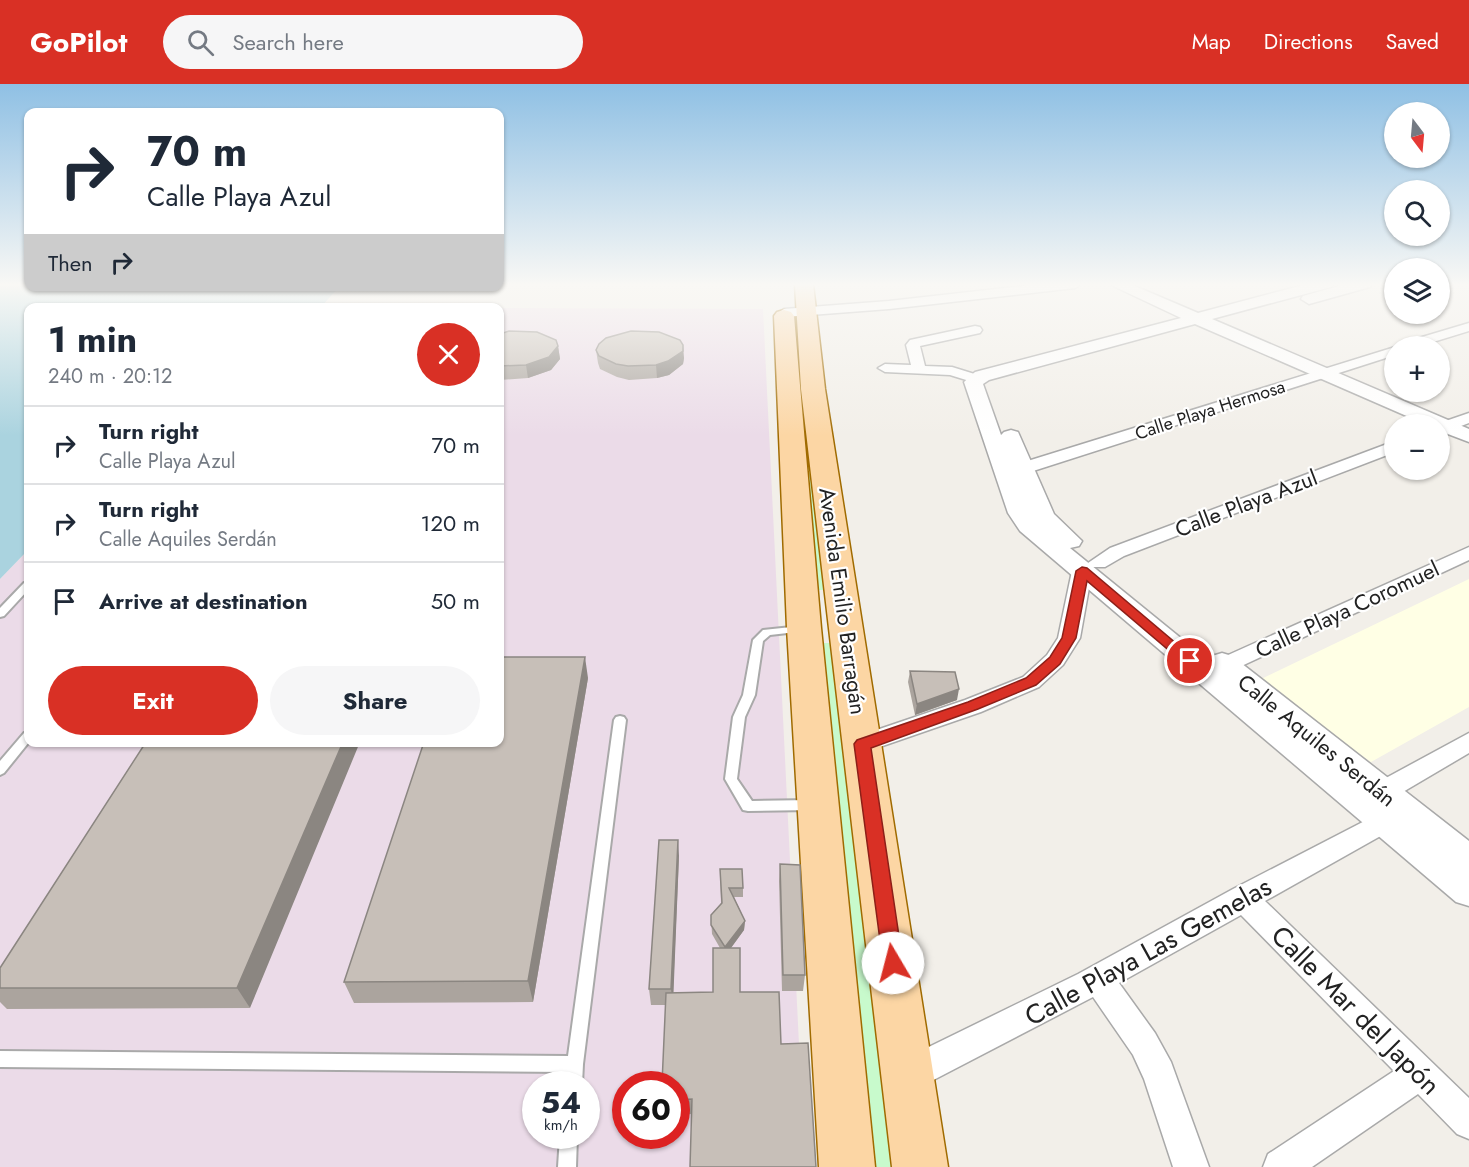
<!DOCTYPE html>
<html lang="en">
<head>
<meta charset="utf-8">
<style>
  :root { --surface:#fff; --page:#f6f6f7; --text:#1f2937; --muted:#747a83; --line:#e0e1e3; --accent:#d93025 }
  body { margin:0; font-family:Jost,sans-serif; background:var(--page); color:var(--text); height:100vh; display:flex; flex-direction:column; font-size:22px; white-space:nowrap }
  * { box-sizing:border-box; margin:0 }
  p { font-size:20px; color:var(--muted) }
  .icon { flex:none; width:33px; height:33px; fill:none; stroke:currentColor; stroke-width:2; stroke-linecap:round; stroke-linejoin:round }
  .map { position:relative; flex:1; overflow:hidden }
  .side { position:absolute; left:24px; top:219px; width:480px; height:444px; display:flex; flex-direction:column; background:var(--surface); border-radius:12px; box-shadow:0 2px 4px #0004 }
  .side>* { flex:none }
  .hud { position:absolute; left:24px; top:24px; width:480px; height:183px; border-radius:12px; box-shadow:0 2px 4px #0004; background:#fff; color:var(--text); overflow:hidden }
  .needle { width:39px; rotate:164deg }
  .buttons { position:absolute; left:1384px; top:18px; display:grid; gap:12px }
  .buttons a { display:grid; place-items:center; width:66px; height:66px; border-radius:50%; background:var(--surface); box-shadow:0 2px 4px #0004; font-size:30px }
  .speed { position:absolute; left:522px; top:987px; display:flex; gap:12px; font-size:30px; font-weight:700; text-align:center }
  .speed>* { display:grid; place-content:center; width:78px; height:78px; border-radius:50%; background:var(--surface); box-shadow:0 2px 4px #0004; line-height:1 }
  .speed small { font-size:15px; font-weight:400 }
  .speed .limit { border:9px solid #d22; background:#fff; color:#111 }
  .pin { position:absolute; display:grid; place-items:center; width:51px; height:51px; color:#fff; margin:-26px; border:3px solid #fff; border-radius:50%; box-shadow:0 2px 6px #0007 }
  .me { position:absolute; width:66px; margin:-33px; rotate:352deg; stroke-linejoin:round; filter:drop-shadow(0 0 4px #0008) }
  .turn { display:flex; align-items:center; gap:21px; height:126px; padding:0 24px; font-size:27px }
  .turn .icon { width:78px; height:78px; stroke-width:2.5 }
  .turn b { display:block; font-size:42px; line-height:51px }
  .then { display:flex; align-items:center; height:57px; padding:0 24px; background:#0003; gap:12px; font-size:22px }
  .round { display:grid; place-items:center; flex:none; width:63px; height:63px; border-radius:32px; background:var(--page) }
  .summary { display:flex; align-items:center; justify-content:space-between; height:102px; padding:0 24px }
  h1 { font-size:36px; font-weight:700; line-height:45px }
  .primary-button { display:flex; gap:12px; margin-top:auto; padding:12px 24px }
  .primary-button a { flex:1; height:69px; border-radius:36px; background:var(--accent); color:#fff; font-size:24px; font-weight:700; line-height:69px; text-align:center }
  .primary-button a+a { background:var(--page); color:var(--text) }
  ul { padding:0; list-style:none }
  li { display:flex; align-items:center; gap:18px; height:78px; padding:0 24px; border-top:2px solid var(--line) }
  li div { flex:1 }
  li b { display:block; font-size:22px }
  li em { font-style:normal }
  header { display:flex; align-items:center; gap:36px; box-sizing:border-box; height:84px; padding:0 30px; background:var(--accent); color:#fff }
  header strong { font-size:28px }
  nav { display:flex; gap:33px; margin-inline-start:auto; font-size:21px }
  .search { width:420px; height:54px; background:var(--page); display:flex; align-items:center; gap:15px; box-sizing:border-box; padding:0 21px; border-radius:33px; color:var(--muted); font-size:22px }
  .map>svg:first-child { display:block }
  .industrial { fill:#ebdbe8; fill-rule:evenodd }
  .education { fill:#ffffe5 }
  .park { fill:#c8facc }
  .water { fill:#aad3df }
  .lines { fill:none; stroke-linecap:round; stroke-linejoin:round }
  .service-casing { stroke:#a9a9a9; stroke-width:4 }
  .minor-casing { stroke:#a9a9a9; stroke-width:3 }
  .tertiary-casing { stroke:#a9a9a9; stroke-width:3 }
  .primary-casing { stroke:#a06b00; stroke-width:3 }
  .service { fill:#fff; fill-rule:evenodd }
  .minor { fill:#fff; fill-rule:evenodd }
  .tertiary { fill:#fff; fill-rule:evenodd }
  .primary { fill:#fcd6a4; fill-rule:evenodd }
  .wall { fill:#aba49e }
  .shaded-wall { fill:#8b8681 }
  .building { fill:#c7bfb8; stroke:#8b8681; stroke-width:1.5 }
  .route { fill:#d93025; stroke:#8d1f18; stroke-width:1.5 }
  .labels { text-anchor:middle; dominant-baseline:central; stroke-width:4.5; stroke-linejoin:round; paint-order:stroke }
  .far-street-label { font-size:18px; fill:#222; stroke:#fff }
  .street-label { font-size:22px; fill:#222; stroke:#fff }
  .near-street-label { font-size:27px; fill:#222; stroke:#fff }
</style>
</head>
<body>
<header>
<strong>GoPilot</strong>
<div class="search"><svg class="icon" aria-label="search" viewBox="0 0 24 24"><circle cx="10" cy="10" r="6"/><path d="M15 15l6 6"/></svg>Search here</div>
<nav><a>Map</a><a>Directions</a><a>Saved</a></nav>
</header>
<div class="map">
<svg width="1469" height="1083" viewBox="0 0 1469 1083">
  <rect width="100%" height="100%" fill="#f2efe9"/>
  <!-- industrial -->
  <path class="industrial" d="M 500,224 L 763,225 L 805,1083 L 0,1083 L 0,495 L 28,466 L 28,658 L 500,658 ZM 536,1000 L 586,1000 L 586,1052 L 536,1052 ZM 626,1000 L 676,1000 L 676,1052 L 626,1052 Z"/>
  <!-- education -->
  <path class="education" d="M 1469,495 L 1469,623 L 1371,678 L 1257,597 Z"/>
  <!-- park -->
  <path class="park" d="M 802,256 L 834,506 L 819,506 L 795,257 Z
    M 823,559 L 837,559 L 899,1083 L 873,1083 Z"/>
  <!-- water -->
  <path class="water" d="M 0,200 L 28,200 L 28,202 L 339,203 L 321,223 L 28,224 L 28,466 L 0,495 Z"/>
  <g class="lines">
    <defs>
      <path id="service" d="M 28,498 L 28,506 L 4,532 L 0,533 L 0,524 L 24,499 Z
        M 801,542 L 805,543 L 806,545 L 805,547 L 770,551 L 763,557 L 755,611 L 745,633 L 737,695 L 752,717 L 812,716 L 817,717 L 818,721 L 817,725 L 812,726 L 748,727 L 743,726 L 725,695 L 733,633 L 743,611 L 753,556 L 763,546 Z
        M 620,632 L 624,633 L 626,636 L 583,980 L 582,1000 L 566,1000 L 566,988 L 0,983 L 0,967 L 568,972 L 614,636 L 616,633 Z
        M 28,648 L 29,658 L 4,689 L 0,691 L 0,677 L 24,649 Z
        M 560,1052 L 577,1052 L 576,1083 L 558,1083 Z"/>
      <path id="minor" d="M 1040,200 L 1081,200 L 1075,204 L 889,225 L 784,233 L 778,229 L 784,225 L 889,217 Z
        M 1469,239 L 1469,247 L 1420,262 L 1400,262 L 1402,259 Z
        M 975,242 L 980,243 L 982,246 L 980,249 L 920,262 L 925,282 L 952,283 L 981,292 L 983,295 L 981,298 L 976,299 L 950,291 L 885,288 L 878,284 L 885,280 L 911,281 L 906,261 L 910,256 Z
        M 1395,263 L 1395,271 L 1030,388 L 1018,388 L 1016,384 L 1018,380 Z
        M 1469,329 L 1469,339 L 1440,350 L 1440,340 L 1437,340 Z
        M 1395,357 L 1395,368 L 1124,472 L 1105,483 L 1091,483 L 1088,479 L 1110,464 Z
        M 1469,463 L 1469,476 L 1233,586 L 1225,588 L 1217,586 L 1214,581 L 1217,576 Z
        M 1082,481 L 1089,483 L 1092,487 L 1080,554 L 1063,581 L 1039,603 L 981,628 L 871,666 L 862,669 L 853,666 L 850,660 L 853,654 L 965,616 L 1023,593 L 1047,571 L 1058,554 L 1072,487 L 1075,483 Z
        M 1469,649 L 1469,669 L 1391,715 L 1382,718 L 1373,715 L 1369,708 L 1373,701 Z
        M 1384,727 L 1393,731 L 1397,738 L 1393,745 L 1265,817 L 1469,1014 L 1469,1055 L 1457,1050 L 1418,1010 L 1312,1083 L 1263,1083 L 1268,1070 L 1394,987 L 1241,831 L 1119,899 L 1155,949 L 1171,978 L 1209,1083 L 1173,1083 L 1144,995 L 1133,971 L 1093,913 L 920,1003 L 908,1007 L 896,1003 L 892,991 L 896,979 L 1078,890 L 1233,805 Z"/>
      <path id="tertiary" d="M 1109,200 L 1130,200 L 1198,229 L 1307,200 L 1333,200 L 1331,203 L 1212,235 L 1469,345 L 1469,358 L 1440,347 L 1440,340 L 1425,340 L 1195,240 L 989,296 L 983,300 L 1001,351 L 1004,348 L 1011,346 L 1018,348 L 1054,430 L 1082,457 L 1079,462 L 1070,464 L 1209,577 L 1212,572 L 1222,569 L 1232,572 L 1469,757 L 1469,822 L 1456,818 L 1020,447 L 1008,429 L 964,298 L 975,288 L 1181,234 Z
        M 1346,200 L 1372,200 L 1370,203 L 1309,220 L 1301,215 L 1303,212 Z"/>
      <path id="primary" d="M 795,200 L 813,200 L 825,305 L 948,1083 L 892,1083 L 801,305 Z
        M 784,226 L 791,228 L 794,232 L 821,544 L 875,1083 L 819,1083 L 787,544 L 774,232 L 777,228 Z"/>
    </defs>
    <!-- service casing -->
    <use href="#service" class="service-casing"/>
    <!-- minor casing -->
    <use href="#minor" class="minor-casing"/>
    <!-- tertiary casing -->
    <use href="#tertiary" class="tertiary-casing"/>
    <!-- primary casing -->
    <use href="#primary" class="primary-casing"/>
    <!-- service -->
    <use href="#service" class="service"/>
    <!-- minor -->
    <use href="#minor" class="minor"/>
    <!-- tertiary -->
    <use href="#tertiary" class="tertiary"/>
    <!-- primary -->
    <use href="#primary" class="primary"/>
  </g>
  <!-- wall -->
  <path class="wall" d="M 500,250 L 558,262 L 560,275 L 551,286 L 528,294 L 500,296 Z
    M 596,266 L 684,274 L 683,280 L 669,291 L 657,294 L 629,296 L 617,293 L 600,285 L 598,279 Z
    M 910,587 L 957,616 L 915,631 L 908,598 Z
    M 588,594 L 533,918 L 354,919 L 344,898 Z
    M 146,658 L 250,924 L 7,925 L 0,918 L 0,884 Z
    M 679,772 L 673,909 L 713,908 L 720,864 L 712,850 L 711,831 L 721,819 L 720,785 L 743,804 L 743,813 L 734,813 L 745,837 L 744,846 L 731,864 L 692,1030 L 676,1031 L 676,1000 L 666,921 L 651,921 L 649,905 Z
    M 780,780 L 805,891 L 803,907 L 782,907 L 779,797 Z"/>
  <!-- shaded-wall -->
  <path class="shaded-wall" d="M 683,261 L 684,274 L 683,280 L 669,291 L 657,294 L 656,281 Z
    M 558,262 L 560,275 L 551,286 L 528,294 L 526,281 Z
    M 585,573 L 588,594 L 533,918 L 528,897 Z
    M 959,605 L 957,616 L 915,631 L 917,620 Z
    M 343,658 L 360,658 L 250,924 L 237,904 Z
    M 678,756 L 679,772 L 673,921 L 671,905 Z
    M 745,837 L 744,846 L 725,872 L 725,863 Z"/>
  <!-- building -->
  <path class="building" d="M 509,247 L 537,248 L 556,256 L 558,262 L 549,273 L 526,281 L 500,282 L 500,250 Z
    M 631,247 L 659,248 L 680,256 L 683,261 L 683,267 L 668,277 L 656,281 L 628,282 L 616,280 L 599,272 L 596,266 L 599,260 L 606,254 Z
    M 500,573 L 585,573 L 528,897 L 344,898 L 424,658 L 500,658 Z
    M 910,587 L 955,588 L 959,605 L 917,620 Z
    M 146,658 L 343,658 L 237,904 L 0,904 L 0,884 Z
    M 659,756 L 678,756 L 671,905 L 649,905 Z
    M 780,780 L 800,781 L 805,891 L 783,891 Z
    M 720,785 L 742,785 L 743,804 L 729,804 L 745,837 L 725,863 L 711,841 L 711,831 L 722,819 Z
    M 713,864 L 740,864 L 740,908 L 779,908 L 781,960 L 808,959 L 816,1083 L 690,1083 L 692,1015 L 676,1016 L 676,1000 L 662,1000 L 666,909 L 713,908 Z"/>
  <!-- sky -->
  <linearGradient id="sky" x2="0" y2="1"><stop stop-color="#8fc0e4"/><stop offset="0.57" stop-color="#f9f8f5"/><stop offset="1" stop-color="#f9f8f5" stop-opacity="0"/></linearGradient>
  <rect width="1469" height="352" fill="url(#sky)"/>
  <!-- route -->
  <path class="route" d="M 1082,483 L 1087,484 L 1197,577 L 1190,582 L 1185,580 L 1087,497 L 1076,554 L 1060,580 L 1036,601 L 978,625 L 871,664 L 903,879 L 900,886 L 893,888 L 886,886 L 883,879 L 854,660 L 857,656 L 968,618 L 1026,594 L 1050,573 L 1062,554 L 1076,487 Z"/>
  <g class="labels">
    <!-- far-street labels -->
    <g class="far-street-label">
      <text transform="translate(1210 326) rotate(-18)">Calle Playa Hermosa</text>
    </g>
    <!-- street labels -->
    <g class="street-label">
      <text transform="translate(1246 419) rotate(-21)">Calle Playa Azul</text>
      <text transform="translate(843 517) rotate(82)">Avenida Emilio Barragán</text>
      <text transform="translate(1347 525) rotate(-25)">Calle Playa Coromuel</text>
      <text transform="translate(1317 656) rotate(39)">Calle Aquiles Serdán</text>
    </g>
    <!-- near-street labels -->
    <g class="near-street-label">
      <text transform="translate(1148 867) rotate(-29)">Calle Playa Las Gemelas</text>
      <text transform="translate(1356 926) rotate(45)">Calle Mar del Japón</text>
    </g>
  </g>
</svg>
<div class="buttons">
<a><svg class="needle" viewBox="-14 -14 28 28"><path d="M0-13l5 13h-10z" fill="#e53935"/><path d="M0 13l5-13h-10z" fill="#747a83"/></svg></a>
<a><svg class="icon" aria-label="search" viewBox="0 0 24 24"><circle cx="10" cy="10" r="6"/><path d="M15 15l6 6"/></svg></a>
<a><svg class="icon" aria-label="layers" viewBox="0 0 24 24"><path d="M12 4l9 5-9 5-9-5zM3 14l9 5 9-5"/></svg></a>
<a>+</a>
<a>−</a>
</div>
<div class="speed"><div>54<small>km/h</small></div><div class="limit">60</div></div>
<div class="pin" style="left:1190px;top:577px;background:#d93025"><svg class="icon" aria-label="arrive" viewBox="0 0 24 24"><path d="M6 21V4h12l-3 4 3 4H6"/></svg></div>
<svg class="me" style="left:893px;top:879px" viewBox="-20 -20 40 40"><circle r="19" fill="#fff"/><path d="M0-13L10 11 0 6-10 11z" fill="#d93025"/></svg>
<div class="hud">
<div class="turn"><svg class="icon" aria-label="right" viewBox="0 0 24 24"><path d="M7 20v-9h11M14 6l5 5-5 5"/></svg><div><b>70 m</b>Calle Playa Azul</div></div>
<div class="then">Then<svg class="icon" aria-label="right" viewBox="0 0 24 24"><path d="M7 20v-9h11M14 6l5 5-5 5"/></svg></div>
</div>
<section class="side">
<div class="summary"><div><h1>1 min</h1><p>240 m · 20:12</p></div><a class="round" style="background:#d93025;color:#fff"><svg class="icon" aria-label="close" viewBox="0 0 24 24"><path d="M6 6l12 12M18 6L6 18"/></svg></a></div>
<ul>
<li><svg class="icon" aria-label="right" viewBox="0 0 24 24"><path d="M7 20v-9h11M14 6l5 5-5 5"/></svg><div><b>Turn right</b><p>Calle Playa Azul</p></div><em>70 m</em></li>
<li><svg class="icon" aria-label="right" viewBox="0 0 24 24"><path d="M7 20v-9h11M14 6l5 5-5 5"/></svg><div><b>Turn right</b><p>Calle Aquiles Serdán</p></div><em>120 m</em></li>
<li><svg class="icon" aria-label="arrive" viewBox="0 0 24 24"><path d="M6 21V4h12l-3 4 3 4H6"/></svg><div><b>Arrive at destination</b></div><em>50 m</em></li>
</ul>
<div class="primary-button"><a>Exit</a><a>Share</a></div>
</section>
</div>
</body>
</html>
